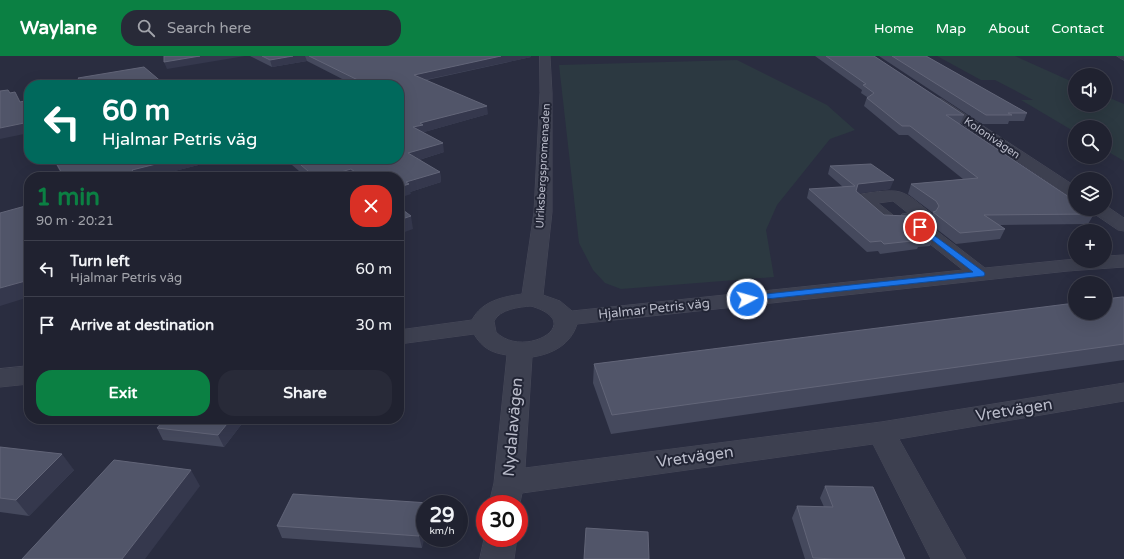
<!DOCTYPE html>
<html lang="en">
<head>
<meta charset="utf-8">
<style>
  :root { --surface:#202230; --page:#282a38; --text:#f1f3f6; --muted:#a2a4ab; --line:#3d3f4c; --accent:#0b8043 }
  body { margin:0; font-family:"Varela Round",sans-serif; background:var(--page); color:var(--text); height:100vh; display:flex; flex-direction:column; font-size:15px; white-space:nowrap }
  * { box-sizing:border-box; margin:0 }
  p { font-size:13px; color:var(--muted) }
  .icon { flex:none; width:22px; height:22px; fill:none; stroke:currentColor; stroke-width:2; stroke-linecap:round; stroke-linejoin:round }
  .map { position:relative; flex:1; overflow:hidden }
  .panel { position:absolute; left:24px; top:116px; width:380px; height:252px; display:flex; flex-direction:column; background:var(--surface); border-radius:16px; box-shadow:0 4px 16px #0002,0 0 0 1px var(--line) }
  .panel>* { flex:none }
  .guide { position:absolute; left:24px; top:24px; width:380px; height:84px; border-radius:16px; box-shadow:0 4px 16px #0002,0 0 0 1px var(--line); background:#00695c; color:#fff; overflow:hidden }
  .fabs { position:absolute; left:1068px; top:12px; display:grid; gap:8px }
  .fabs a { display:grid; place-items:center; width:44px; height:44px; border-radius:50%; background:var(--surface); box-shadow:0 4px 16px #0002,0 0 0 1px var(--line); font-size:20px }
  .speed { position:absolute; left:416px; top:439px; display:flex; gap:8px; font-size:20px; font-weight:700; text-align:center }
  .speed>* { display:grid; place-content:center; width:52px; height:52px; border-radius:50%; background:var(--surface); box-shadow:0 4px 16px #0002,0 0 0 1px var(--line); line-height:1 }
  .speed small { font-size:10px; font-weight:400 }
  .speed .limit { border:6px solid #d22; background:#fff; color:#111 }
  .pin { position:absolute; display:grid; place-items:center; width:34px; height:34px; color:#fff; margin:-17px; border:2px solid #fff; border-radius:50%; box-shadow:0 1px 4px #0007 }
  .me { position:absolute; width:44px; margin:-22px; rotate:84deg; stroke-linejoin:round; filter:drop-shadow(0 0 3px #0008) }
  .turn { display:flex; align-items:center; gap:14px; height:84px; padding:0 12px; font-size:18px }
  .turn .icon { width:52px; height:52px; stroke-width:2.5 }
  .turn b { display:block; font-size:28px; line-height:34px }
  .round { display:grid; place-items:center; flex:none; width:42px; height:42px; border-radius:16px; background:var(--page) }
  .headline { display:flex; align-items:center; justify-content:space-between; height:68px; padding:0 12px }
  h1 { font-size:24px; font-weight:700; line-height:30px; color:var(--accent) }
  .cta { display:flex; gap:8px; margin-top:auto; padding:8px 12px }
  .cta a { flex:1; height:46px; border-radius:16px; background:var(--accent); color:#fff; font-size:16px; font-weight:700; line-height:46px; text-align:center }
  .cta a+a { background:var(--page); color:var(--text) }
  ul { padding:0; list-style:none }
  li { display:flex; align-items:center; gap:12px; height:56px; padding:0 12px; border-top:1px solid var(--line) }
  li div { flex:1 }
  li b { display:block; font-size:15px }
  li em { font-style:normal }
  header { display:flex; align-items:center; gap:24px; box-sizing:border-box; height:56px; padding:0 20px; background:var(--accent); color:#fff }
  header strong { font-size:19px }
  nav { display:flex; gap:22px; margin-inline-start:auto; font-size:14px }
  .search { width:280px; height:36px; background:var(--page); display:flex; align-items:center; gap:10px; box-sizing:border-box; padding:0 14px; border-radius:16px; color:var(--muted); font-size:15px }
  .map>svg:first-child { display:block }
  .green { fill:#2c3941 }
  .lines { fill:none; stroke-linecap:round; stroke-linejoin:round }
  .minor-casing { stroke:#474959; stroke-width:1 }
  .minor { fill:#3d4050; fill-rule:evenodd }
  .wall { fill:#45495d }
  .shaded-wall { fill:#35384d }
  .building { fill:#515569; stroke:#626578 }
  .route { fill:#1a73e8; stroke:#114b97 }
  .labels { text-anchor:middle; dominant-baseline:central; stroke-width:4; stroke-linejoin:round; paint-order:stroke }
  .far-street-label { font-size:11px; fill:#babcca; stroke:#222535 }
  .street-label { font-size:13px; fill:#babcca; stroke:#222535 }
  .near-street-label { font-size:16px; fill:#babcca; stroke:#222535 }
</style>
</head>
<body>
<header>
<strong>Waylane</strong>
<div class="search"><svg class="icon" aria-label="search" viewBox="0 0 24 24"><circle cx="10" cy="10" r="6"/><path d="M15 15l6 6"/></svg>Search here</div>
<nav><a>Home</a><a>Map</a><a>About</a><a>Contact</a></nav>
</header>
<div class="map">
<svg width="1124" height="503" viewBox="0 0 1124 503">
  <rect width="100%" height="100%" fill="#2a2d40"/>
  <!-- green -->
  <path class="green" d="M 937,0 L 1015,0 L 1075,27 L 1075,49 L 1105,49 L 1105,40 L 1124,48 L 1124,105 L 1105,94 L 1105,71 L 1075,71 L 1075,76 L 1021,44 L 1033,44 L 995,24 L 981,24 Z
    M 737,4 L 827,49 L 855,74 L 830,83 L 777,149 L 766,174 L 774,221 L 621,233 L 605,227 L 593,214 L 579,187 L 559,9 Z"/>
  <g class="lines">
    <defs>
      <path id="minor" d="M 540,0 L 550,0 L 552,37 L 552,156 L 543,239 L 560,245 L 572,255 L 963,214 L 902,166 L 899,162 L 902,158 L 908,157 L 893,145 L 878,147 L 893,159 L 890,163 C 877,166 866,154 856,147 L 854,143 L 856,139 C 866,137 891,133 900,136 C 911,139 922,151 931,157 L 934,161 L 931,165 L 925,166 L 985,212 L 1075,203 L 1075,205 L 1105,205 L 1105,200 L 1124,199 L 1124,211 L 1068,215 L 577,268 C 571,288 553,298 532,301 L 525,412 L 881,366 L 1124,327 L 1124,345 L 899,383 L 966,503 L 931,503 L 873,388 L 522,437 L 519,452 L 519,448 L 489,448 L 494,427 L 507,299 C 492,297 482,292 474,278 L 399,288 L 399,274 L 472,264 C 482,245 502,241 522,238 L 534,156 L 540,37 ZM 531,250 C 589,267 523,304 496,276 L 494,265 C 500,253 519,251 531,250 Z
        M 1117,0 L 1124,0 L 1124,4 Z
        M 938,42 L 942,43 L 1075,130 L 1075,142 L 1069,140 L 934,49 L 932,46 L 934,43 Z
        M 1105,149 L 1124,162 L 1124,175 L 1118,174 L 1093,157 L 1090,153 L 1105,153 Z
        M 29,310 L 29,328 L 0,331 L 0,313 Z
        M 485,479 L 485,482 L 517,482 L 514,503 L 480,503 Z"/>
    </defs>
    <!-- minor casing -->
    <use href="#minor" class="minor-casing"/>
    <!-- minor -->
    <use href="#minor" class="minor"/>
  </g>
  <!-- wall -->
  <path class="wall" d="M 250,0 L 531,0 L 531,1 L 427,24 L 488,58 L 424,76 L 424,77 L 444,96 L 419,104 L 440,116 L 441,126 L 410,136 L 411,138 L 399,121 L 306,121 L 285,103 L 399,103 L 399,29 L 354,29 L 307,5 L 272,11 Z
    M 815,0 L 874,0 L 964,59 L 960,68 L 959,68 L 1094,158 L 1088,168 L 1000,169 L 1005,173 L 1000,183 L 956,188 L 929,167 L 933,157 L 908,138 L 911,128 L 963,123 L 908,79 L 899,79 L 864,50 L 867,41 L 861,37 L 862,34 Z
    M 879,0 L 926,0 L 1027,57 L 1024,65 L 1009,65 L 1008,68 L 982,68 Z
    M 53,103 L 217,103 L 218,104 L 151,121 L 63,121 Z
    M 830,110 L 890,133 L 858,137 L 884,159 L 934,180 L 930,190 L 918,191 L 917,193 L 880,198 L 878,195 L 867,196 L 807,142 L 809,133 L 843,131 L 828,118 Z
    M 1124,241 L 1124,304 L 611,378 L 593,327 L 594,308 Z
    M 241,369 L 224,391 L 163,384 L 157,372 Z
    M 0,391 L 74,414 L 29,460 L 0,456 Z
    M 825,430 L 905,503 L 805,503 L 792,462 L 797,450 L 824,451 L 820,442 Z
    M 429,447 L 429,448 L 425,448 L 422,492 L 282,482 L 277,470 Z"/>
  <!-- shaded-wall -->
  <path class="shaded-wall" d="M 200,0 L 245,0 L 167,13 L 164,6 Z
    M 293,0 L 305,0 L 307,5 L 272,11 L 270,4 Z
    M 501,0 L 531,0 L 531,1 L 415,26 L 414,19 Z
    M 487,50 L 488,58 L 424,76 L 424,78 L 413,71 L 420,67 Z
    M 29,66 L 29,77 L 0,83 L 0,72 Z
    M 443,87 L 444,96 L 409,107 L 408,97 Z
    M 176,103 L 217,103 L 218,104 L 151,121 L 135,121 L 132,114 Z
    M 351,113 L 353,121 L 324,121 Z
    M 440,116 L 441,126 L 410,136 L 411,138 L 399,142 L 399,131 L 406,126 Z
    M 894,124 L 890,133 L 856,138 L 856,135 L 858,128 Z
    M 411,160 L 413,173 L 399,178 L 399,164 Z
    M 29,224 L 29,241 L 0,250 L 0,232 Z
    M 231,363 L 238,363 L 241,369 L 224,391 L 218,379 Z
    M 62,398 L 74,414 L 29,460 L 16,444 Z
    M 191,414 L 200,430 L 145,503 L 122,503 Z
    M 425,460 L 425,480 L 422,492 L 419,480 Z"/>
  <!-- building -->
  <path class="building" d="M 164,0 L 200,0 L 164,6 Z
    M 262,0 L 293,0 L 270,4 Z
    M 309,0 L 501,0 L 414,19 L 487,50 L 420,67 L 423,69 L 413,71 L 443,87 L 408,97 L 440,116 L 406,126 L 409,128 L 399,131 L 399,121 L 362,121 L 351,113 L 324,121 L 315,121 L 294,103 L 399,103 L 399,29 L 368,29 Z
    M 826,0 L 874,0 L 964,59 L 946,59 L 1075,145 L 1075,153 L 1087,153 L 1094,158 L 984,159 L 1005,173 L 960,177 L 933,156 L 936,155 L 939,150 L 936,145 L 911,128 L 978,122 L 910,70 L 902,70 L 867,42 L 874,37 L 863,29 L 866,28 Z
    M 892,0 L 926,0 L 1027,57 L 1008,57 L 1012,59 L 986,59 Z
    M 144,11 L 164,28 L 159,29 L 83,29 L 78,22 Z
    M 8,34 L 10,37 L 15,36 L 20,46 L 29,44 L 29,66 L 0,72 L 0,35 Z
    M 54,103 L 176,103 L 132,114 L 137,121 L 64,121 Z
    M 871,108 L 894,124 L 858,128 L 856,135 L 884,159 L 907,160 L 934,180 L 918,181 L 921,184 L 884,188 L 881,185 L 870,186 L 809,133 L 855,130 L 830,110 Z
    M 29,149 L 29,224 L 0,232 L 0,157 Z
    M 399,151 L 411,160 L 399,164 Z
    M 1122,241 L 1124,241 L 1124,288 L 612,359 L 594,308 L 1075,247 L 1075,257 L 1105,257 L 1105,243 Z
    M 165,363 L 231,363 L 218,379 L 157,372 Z
    M 0,391 L 62,398 L 16,444 L 0,442 Z
    M 114,404 L 191,414 L 122,503 L 22,503 Z
    M 825,430 L 873,431 L 905,503 L 836,503 L 813,502 L 797,450 L 833,451 Z
    M 293,438 L 429,447 L 429,448 L 425,448 L 425,460 L 419,480 L 277,470 Z
    M 586,472 L 648,476 L 649,503 L 584,503 Z"/>
  <!-- route -->
  <path class="route" d="M 920,169 L 984,216 L 985,218 L 984,220 L 747,245 L 743,243 L 747,240 L 973,216 L 918,173 L 917,171 Z"/>
  <g class="labels">
    <!-- far-street labels -->
    <g class="far-street-label">
      <text transform="translate(992 82) rotate(34)">Kolonivägen</text>
      <text transform="translate(543 110) rotate(-87)">Ulriksbergspromenaden</text>
    </g>
    <!-- street labels -->
    <g class="street-label">
      <text transform="translate(654 253) rotate(-6)">Hjalmar Petris väg</text>
    </g>
    <!-- near-street labels -->
    <g class="near-street-label">
      <text transform="translate(1014 354) rotate(-9)">Vretvägen</text>
      <text transform="translate(513 371) rotate(-85)">Nydalavägen</text>
      <text transform="translate(695 401) rotate(-8)">Vretvägen</text>
    </g>
  </g>
</svg>
<div class="fabs">
<a><svg class="icon" aria-label="sound" viewBox="0 0 24 24"><path d="M4 9h4l5-4v14l-5-4H4zM17 9q2 3 0 6"/></svg></a>
<a><svg class="icon" aria-label="search" viewBox="0 0 24 24"><circle cx="10" cy="10" r="6"/><path d="M15 15l6 6"/></svg></a>
<a><svg class="icon" aria-label="layers" viewBox="0 0 24 24"><path d="M12 4l9 5-9 5-9-5zM3 14l9 5 9-5"/></svg></a>
<a>+</a>
<a>−</a>
</div>
<div class="speed"><div>29<small>km/h</small></div><div class="limit">30</div></div>
<div class="pin" style="left:920px;top:171px;background:#d93025"><svg class="icon" aria-label="arrive" viewBox="0 0 24 24"><path d="M6 21V4h12l-3 4 3 4H6"/></svg></div>
<svg class="me" style="left:747px;top:243px" viewBox="-20 -20 40 40"><circle r="17" fill="#1a73e8" stroke="#fff" stroke-width="3"/><path d="M0-11L8 9 0 5-8 9z" fill="#fff"/></svg>
<div class="guide">
<div class="turn"><svg class="icon" aria-label="left" viewBox="0 0 24 24"><path d="M17 20v-9H6M10 6l-5 5 5 5"/></svg><div><b>60 m</b>Hjalmar Petris väg</div></div>
</div>
<section class="panel">
<div class="headline"><div><h1>1 min</h1><p>90 m · 20:21</p></div><a class="round" style="background:#d93025;color:#fff"><svg class="icon" aria-label="close" viewBox="0 0 24 24"><path d="M6 6l12 12M18 6L6 18"/></svg></a></div>
<ul>
<li><svg class="icon" aria-label="left" viewBox="0 0 24 24"><path d="M17 20v-9H6M10 6l-5 5 5 5"/></svg><div><b>Turn left</b><p>Hjalmar Petris väg</p></div><em>60 m</em></li>
<li><svg class="icon" aria-label="arrive" viewBox="0 0 24 24"><path d="M6 21V4h12l-3 4 3 4H6"/></svg><div><b>Arrive at destination</b></div><em>30 m</em></li>
</ul>
<div class="cta"><a>Exit</a><a>Share</a></div>
</section>
</div>
</body>
</html>
